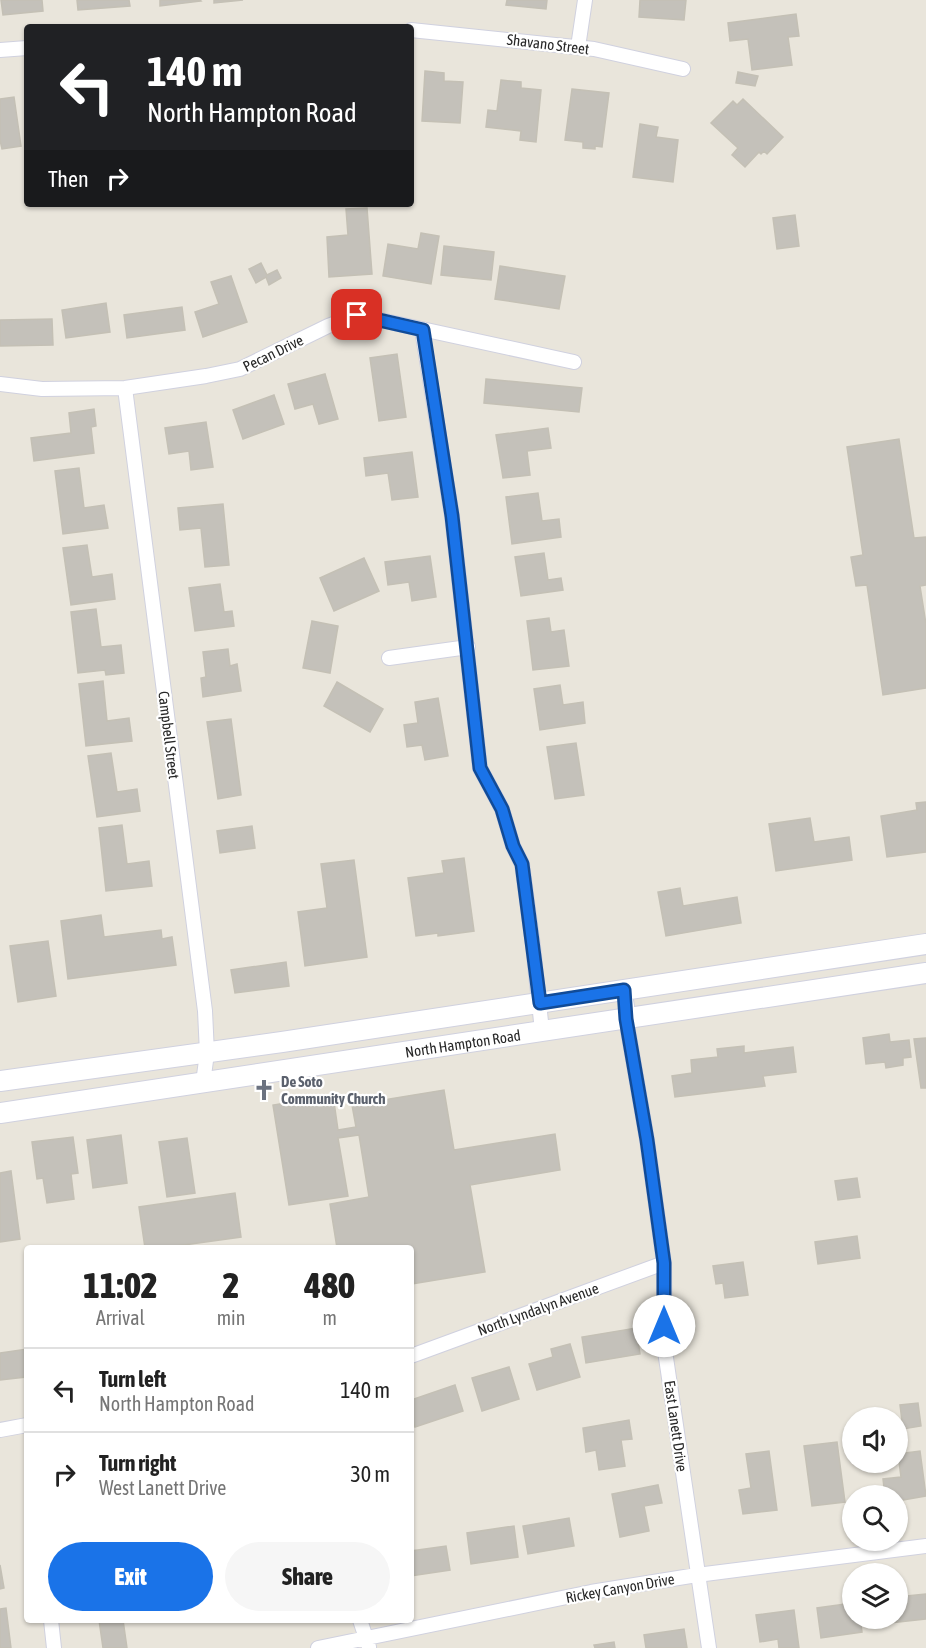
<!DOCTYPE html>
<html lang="en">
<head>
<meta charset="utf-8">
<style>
  :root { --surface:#fff; --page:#f6f6f6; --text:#222; --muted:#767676; --line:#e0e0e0; --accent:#1a73e8 }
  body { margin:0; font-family:"Asap Condensed",sans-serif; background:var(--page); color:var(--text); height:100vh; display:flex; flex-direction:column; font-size:22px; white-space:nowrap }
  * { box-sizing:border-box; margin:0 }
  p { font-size:20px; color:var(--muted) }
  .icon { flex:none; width:33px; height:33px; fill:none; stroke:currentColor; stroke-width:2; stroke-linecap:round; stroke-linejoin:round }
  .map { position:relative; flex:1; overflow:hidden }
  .panel { position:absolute; left:24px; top:1245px; width:390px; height:378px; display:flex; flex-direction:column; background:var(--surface); border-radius:6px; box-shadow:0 2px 4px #0004 }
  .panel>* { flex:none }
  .guide { position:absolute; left:24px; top:24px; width:390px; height:183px; border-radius:6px; box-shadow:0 2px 4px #0004; background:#202124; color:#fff; overflow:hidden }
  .buttons { position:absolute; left:842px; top:1407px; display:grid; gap:12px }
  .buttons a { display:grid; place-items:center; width:66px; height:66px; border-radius:50%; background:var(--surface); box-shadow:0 2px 4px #0004; font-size:30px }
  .pin { position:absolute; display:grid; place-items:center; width:51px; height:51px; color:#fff; margin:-26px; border-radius:12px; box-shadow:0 3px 9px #0006 }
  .me { position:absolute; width:66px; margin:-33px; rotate:0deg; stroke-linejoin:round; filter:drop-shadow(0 0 4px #0008) }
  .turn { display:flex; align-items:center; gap:21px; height:126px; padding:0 24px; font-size:27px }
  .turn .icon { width:78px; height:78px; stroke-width:2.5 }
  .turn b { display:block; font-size:42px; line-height:51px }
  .then { display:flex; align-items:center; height:57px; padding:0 24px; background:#0003; gap:12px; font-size:22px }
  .eta { display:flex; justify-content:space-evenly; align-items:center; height:102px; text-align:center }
  .eta b { font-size:36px; font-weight:800; line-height:42px }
  .action { display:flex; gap:12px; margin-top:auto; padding:12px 24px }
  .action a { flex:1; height:69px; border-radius:36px; background:var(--accent); color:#fff; font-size:24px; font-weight:800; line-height:69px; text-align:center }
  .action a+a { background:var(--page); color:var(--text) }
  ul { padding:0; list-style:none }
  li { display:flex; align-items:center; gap:18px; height:84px; padding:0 24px; border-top:2px solid var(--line) }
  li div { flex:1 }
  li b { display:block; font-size:22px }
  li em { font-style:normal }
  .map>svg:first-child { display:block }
  .building { fill:#c4c1ba; stroke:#c4c0b5; stroke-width:1.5 }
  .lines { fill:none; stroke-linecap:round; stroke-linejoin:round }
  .minor-casing { stroke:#d0d1df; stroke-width:16 }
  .secondary-casing { stroke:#d0d1df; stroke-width:22 }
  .minor { stroke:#fff; stroke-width:14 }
  .secondary { stroke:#fff; stroke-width:20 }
  .route-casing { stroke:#114b97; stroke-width:15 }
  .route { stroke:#1a73e8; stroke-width:10 }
  .labels { text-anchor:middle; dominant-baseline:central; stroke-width:4.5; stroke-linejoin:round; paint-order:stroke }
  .street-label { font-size:15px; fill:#282828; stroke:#fff }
  .worship-label { font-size:15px; font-weight:bold; fill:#5b616d; stroke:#fff; text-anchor:start }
</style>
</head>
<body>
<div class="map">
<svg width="926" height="1648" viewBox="0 0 926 1648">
  <rect width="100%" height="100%" fill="#e9e5db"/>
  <!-- building -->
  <path class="building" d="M 1,0 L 42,0 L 43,11 L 3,15 Z
    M 77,0 L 129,0 L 130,6 L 78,10 Z
    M 160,0 L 200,0 L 201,1 L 160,6 Z
    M 214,0 L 243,0 L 214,3 Z
    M 507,0 L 547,0 L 546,9 L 506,5 Z
    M 640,0 L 686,0 L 684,20 L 639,17 Z
    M 796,14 L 799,36 L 788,37 L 792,65 L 752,70 L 748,39 L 730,41 L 728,23 Z
    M 425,71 L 444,73 L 444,81 L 463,82 L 460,123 L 422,121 Z
    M 738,72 L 758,76 L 755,86 L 736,83 Z
    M 501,80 L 521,82 L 521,88 L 541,90 L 536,142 L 520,140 L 521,131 L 486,127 L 488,110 L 497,111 Z
    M 572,89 L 609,93 L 602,147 L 595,146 L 595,149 L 583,148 L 583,142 L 565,140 Z
    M 14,97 L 21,146 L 2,149 L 0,140 L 0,99 Z
    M 743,99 L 783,137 L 767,154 L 764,151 L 761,154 L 759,152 L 745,167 L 732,155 L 738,148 L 711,123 L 733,101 L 737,105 Z
    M 640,124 L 658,127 L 656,137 L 678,140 L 673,182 L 633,177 Z
    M 367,208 L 372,274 L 329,277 L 327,237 L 348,235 L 346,209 Z
    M 795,215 L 799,246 L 777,249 L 773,218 Z
    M 421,233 L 439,236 L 431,284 L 383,276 L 388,244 L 418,249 Z
    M 444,246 L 494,252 L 491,280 L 441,275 Z
    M 261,263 L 267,275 L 277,270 L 281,278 L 269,285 L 266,277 L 256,283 L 249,269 Z
    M 500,266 L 565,276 L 559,309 L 495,299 Z
    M 231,276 L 247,322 L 203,337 L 195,312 L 219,304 L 211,282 Z
    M 106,303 L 110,332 L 66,338 L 62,310 Z
    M 182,307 L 185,330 L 127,338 L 124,315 Z
    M 52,319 L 53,345 L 0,346 L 0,320 Z
    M 397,354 L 406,417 L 379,421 L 370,358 Z
    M 325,374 L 338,419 L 319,424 L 313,404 L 295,409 L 288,384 Z
    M 486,379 L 582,388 L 579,412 L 484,403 Z
    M 274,395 L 284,424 L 243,439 L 233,410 Z
    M 94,409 L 96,426 L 91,427 L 94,453 L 34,461 L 31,438 L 71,433 L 69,413 Z
    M 206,422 L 213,467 L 191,470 L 189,451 L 169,454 L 165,428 Z
    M 548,428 L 551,448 L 527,451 L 530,475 L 503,478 L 496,435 Z
    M 899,439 L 914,538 L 926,537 L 926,585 L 920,586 L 926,624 L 926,688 L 883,695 L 867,585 L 856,586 L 851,557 L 863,555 L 847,447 Z
    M 412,452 L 418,497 L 392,500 L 388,473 L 366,476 L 364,458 Z
    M 79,468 L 84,508 L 104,505 L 108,528 L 63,534 L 55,471 Z
    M 538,493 L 542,521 L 559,519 L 561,537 L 512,544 L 506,497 Z
    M 223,504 L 229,565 L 205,567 L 201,528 L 180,530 L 178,508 Z
    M 87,545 L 92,577 L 112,574 L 115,599 L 71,605 L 63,548 Z
    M 544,553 L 548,580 L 561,578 L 563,590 L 521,596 L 515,557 Z
    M 430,556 L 436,597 L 412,601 L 409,582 L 388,585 L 385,562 Z
    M 364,558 L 379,591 L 334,611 L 320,578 Z
    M 220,584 L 224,612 L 232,611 L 234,626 L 195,631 L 189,588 Z
    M 96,609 L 101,647 L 121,645 L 124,673 L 106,675 L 105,670 L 78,673 L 71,612 Z
    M 549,618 L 551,632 L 564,630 L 569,666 L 533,670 L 527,621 Z
    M 312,621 L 338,626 L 330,673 L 303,668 Z
    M 228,649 L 230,666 L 237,664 L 241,691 L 203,697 L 201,678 L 206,677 L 203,652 Z
    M 103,681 L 107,721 L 129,718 L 132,741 L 86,746 L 79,684 Z
    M 337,682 L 383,709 L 370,732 L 324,706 Z
    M 560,685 L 563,705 L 583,702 L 585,723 L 540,730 L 534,689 Z
    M 438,698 L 448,756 L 425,760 L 422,745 L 407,747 L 404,725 L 418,723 L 415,702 Z
    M 231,719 L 241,795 L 218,799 L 207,722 Z
    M 576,743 L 584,795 L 555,799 L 547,747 Z
    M 111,753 L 117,792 L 137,789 L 140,811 L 97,817 L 88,756 Z
    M 926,802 L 926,852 L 887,857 L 881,816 L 917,810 L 916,803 Z
    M 810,818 L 814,842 L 849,837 L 852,860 L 776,871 L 769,824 Z
    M 122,825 L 127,864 L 149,861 L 152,886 L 106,891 L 99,828 Z
    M 252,826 L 255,848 L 220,853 L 217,831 Z
    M 464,858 L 474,931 L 438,936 L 438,933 L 416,936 L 408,878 L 444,873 L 442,861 Z
    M 354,860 L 367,957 L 305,966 L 298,912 L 327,908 L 321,864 Z
    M 680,888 L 683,906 L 737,897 L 741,923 L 666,936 L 658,892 Z
    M 101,915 L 104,937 L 161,930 L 162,939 L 172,937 L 176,965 L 68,979 L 61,921 Z
    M 48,941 L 56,996 L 18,1002 L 10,946 Z
    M 286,962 L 289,986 L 235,993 L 231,970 Z
    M 889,1034 L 890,1042 L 909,1040 L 911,1057 L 903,1058 L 903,1065 L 886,1068 L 885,1062 L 866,1064 L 863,1038 Z
    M 926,1038 L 926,1088 L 921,1088 L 914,1039 Z
    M 744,1046 L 744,1053 L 793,1047 L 796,1072 L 763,1076 L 765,1086 L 675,1097 L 672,1076 L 692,1073 L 691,1060 L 718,1057 L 717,1049 Z
    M 444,1090 L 454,1150 L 555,1134 L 560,1170 L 470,1185 L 485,1272 L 411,1284 L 411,1248 L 337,1248 L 330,1204 L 369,1197 L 359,1135 L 338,1138 L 348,1196 L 289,1205 L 273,1105 L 333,1095 L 338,1130 L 356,1127 L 352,1105 Z
    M 121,1135 L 127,1183 L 93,1188 L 87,1140 Z
    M 73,1137 L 78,1173 L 71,1174 L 74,1199 L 47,1203 L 43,1178 L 37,1179 L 32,1142 Z
    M 187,1138 L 195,1193 L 167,1197 L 159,1142 Z
    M 11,1171 L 20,1239 L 0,1242 L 0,1173 Z
    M 857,1178 L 860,1197 L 838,1200 L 835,1181 Z
    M 235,1193 L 241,1237 L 162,1248 L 145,1248 L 139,1207 Z
    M 857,1236 L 860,1258 L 818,1264 L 815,1242 Z
    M 743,1262 L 748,1295 L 725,1298 L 723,1283 L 716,1284 L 713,1266 Z
    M 636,1328 L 640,1354 L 586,1363 L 582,1337 Z
    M 570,1344 L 580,1377 L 537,1390 L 529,1364 L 553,1357 L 551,1349 Z
    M 27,1349 L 27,1367 L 25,1367 L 26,1377 L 0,1380 L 0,1353 Z
    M 509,1367 L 519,1399 L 482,1411 L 472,1378 Z
    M 455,1385 L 463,1411 L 415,1427 L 411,1414 L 411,1400 Z
    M 918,1403 L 921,1426 L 903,1429 L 900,1405 Z
    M 629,1420 L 632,1439 L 621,1440 L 625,1466 L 599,1470 L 596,1450 L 586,1452 L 583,1428 Z
    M 837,1442 L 845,1502 L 812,1506 L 804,1446 Z
    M 769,1451 L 777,1510 L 743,1514 L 739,1490 L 751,1488 L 746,1454 Z
    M 920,1451 L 926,1496 L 897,1501 L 897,1496 L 885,1496 L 883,1479 L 901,1477 L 898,1454 Z
    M 658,1485 L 662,1503 L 644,1506 L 649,1531 L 620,1537 L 612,1494 Z
    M 569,1518 L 574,1546 L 528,1554 L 523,1526 Z
    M 514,1526 L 518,1557 L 471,1564 L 467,1533 Z
    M 446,1546 L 450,1570 L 411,1576 L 411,1551 Z
    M 0,1565 L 4,1588 L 0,1589 Z
    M 926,1594 L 926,1619 L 890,1623 L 889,1618 L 897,1618 L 897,1597 Z
    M 852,1603 L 852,1618 L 875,1618 L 875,1622 L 861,1624 L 862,1632 L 821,1638 L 817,1608 Z
    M 6,1608 L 11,1648 L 0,1648 L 0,1609 Z
    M 794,1610 L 799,1648 L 779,1648 L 778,1639 L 760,1642 L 756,1615 Z
    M 99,1620 L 123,1620 L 127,1648 L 103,1648 Z
    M 684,1629 L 687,1648 L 646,1648 L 644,1635 Z
    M 614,1642 L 615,1648 L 595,1648 L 594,1645 Z"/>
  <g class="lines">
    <defs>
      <path id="minor" d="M 411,30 L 594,49 L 683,69
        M 578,47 L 585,0
        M 0,50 L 27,48
        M 422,330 L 452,516 L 480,768 L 502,809 L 513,846 L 522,864 L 533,946 L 542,1031
        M 0,384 L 42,389 L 125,388 L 206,376 L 240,369 L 328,326 L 357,315 L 574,362
        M 125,388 L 205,1011 L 207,1053 L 203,1083
        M 389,658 L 468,647
        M 624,990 L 627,1006 L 626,1019 L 647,1140 L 664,1263 L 665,1351 L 709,1648
        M 411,1356 L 664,1263
        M 0,1430 L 27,1425
        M 51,1620 L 54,1648
        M 360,1620 L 369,1647
        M 318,1648 L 591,1592 L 697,1575 L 926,1546"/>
      <g id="secondary">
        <path d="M 0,1081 L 282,1042 L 926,944"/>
        <path id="s1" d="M 0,1113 L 926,973"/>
      </g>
    </defs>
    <!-- minor casing -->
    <use href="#minor" class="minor-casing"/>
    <!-- secondary casing -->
    <use href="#secondary" class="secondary-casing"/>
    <!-- minor -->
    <use href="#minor" class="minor"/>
    <!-- secondary -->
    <use href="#secondary" class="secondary"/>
  </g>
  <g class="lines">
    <defs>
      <path id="route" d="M 357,315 L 423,330 L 452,516 L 480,768 L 502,809 L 513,846 L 522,864 L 540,1003 L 624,990 L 626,1019 L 647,1140 L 664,1263 L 664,1326"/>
    </defs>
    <!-- route casing -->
    <use href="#route" class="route-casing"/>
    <!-- route -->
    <use href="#route" class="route"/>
  </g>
  <!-- icons -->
  <defs>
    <symbol id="church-bare" viewBox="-9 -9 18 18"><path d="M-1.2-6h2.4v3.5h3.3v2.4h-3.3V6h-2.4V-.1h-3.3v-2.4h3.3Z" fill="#6b7280" stroke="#fff" stroke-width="2.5" paint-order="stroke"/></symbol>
  </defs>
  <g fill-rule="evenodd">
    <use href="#church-bare" x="249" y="1075" width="30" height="30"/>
  </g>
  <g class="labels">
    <!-- street labels -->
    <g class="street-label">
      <text transform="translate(548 44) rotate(7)">Shavano Street</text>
      <text transform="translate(273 353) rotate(-26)">Pecan Drive</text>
      <text transform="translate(169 735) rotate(83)">Campbell Street</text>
      <text stroke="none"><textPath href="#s1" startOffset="468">North Hampton Road</textPath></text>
      <text transform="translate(538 1309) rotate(-20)">North Lyndalyn Avenue</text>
      <text transform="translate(676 1426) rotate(82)">East Lanett Drive</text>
      <text transform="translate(620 1588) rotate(-10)">Rickey Canyon Drive</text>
    </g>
    <!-- worship labels -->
    <g class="worship-label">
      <text x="281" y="1081">De Soto<tspan x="281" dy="17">Community Church</tspan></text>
    </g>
  </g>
</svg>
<div class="buttons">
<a><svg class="icon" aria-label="sound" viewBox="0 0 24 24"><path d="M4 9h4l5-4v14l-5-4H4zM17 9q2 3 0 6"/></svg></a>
<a><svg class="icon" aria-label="search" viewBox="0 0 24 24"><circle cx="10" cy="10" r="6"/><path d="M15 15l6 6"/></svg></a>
<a><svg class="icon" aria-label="layers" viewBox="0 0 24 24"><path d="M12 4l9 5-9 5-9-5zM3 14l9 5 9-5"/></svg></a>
</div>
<div class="pin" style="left:357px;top:315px;background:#d93025"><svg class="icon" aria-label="arrive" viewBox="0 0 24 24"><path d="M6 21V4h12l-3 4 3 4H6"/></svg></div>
<svg class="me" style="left:664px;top:1326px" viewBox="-20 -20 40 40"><circle r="19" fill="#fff"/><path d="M0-13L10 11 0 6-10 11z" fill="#1a73e8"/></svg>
<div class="guide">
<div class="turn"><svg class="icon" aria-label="left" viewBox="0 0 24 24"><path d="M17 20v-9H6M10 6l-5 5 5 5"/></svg><div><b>140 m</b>North Hampton Road</div></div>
<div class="then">Then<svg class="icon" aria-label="right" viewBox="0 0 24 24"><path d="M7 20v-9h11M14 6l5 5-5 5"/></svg></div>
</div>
<section class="panel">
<div class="eta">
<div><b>11:02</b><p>Arrival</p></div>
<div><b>2</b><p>min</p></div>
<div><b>480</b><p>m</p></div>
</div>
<ul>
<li><svg class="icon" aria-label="left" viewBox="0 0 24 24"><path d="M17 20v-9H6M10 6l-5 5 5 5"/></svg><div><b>Turn left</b><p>North Hampton Road</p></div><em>140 m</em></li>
<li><svg class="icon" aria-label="right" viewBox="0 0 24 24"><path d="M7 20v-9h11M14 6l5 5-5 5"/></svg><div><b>Turn right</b><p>West Lanett Drive</p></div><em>30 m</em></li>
</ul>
<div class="action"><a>Exit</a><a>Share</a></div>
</section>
</div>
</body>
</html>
